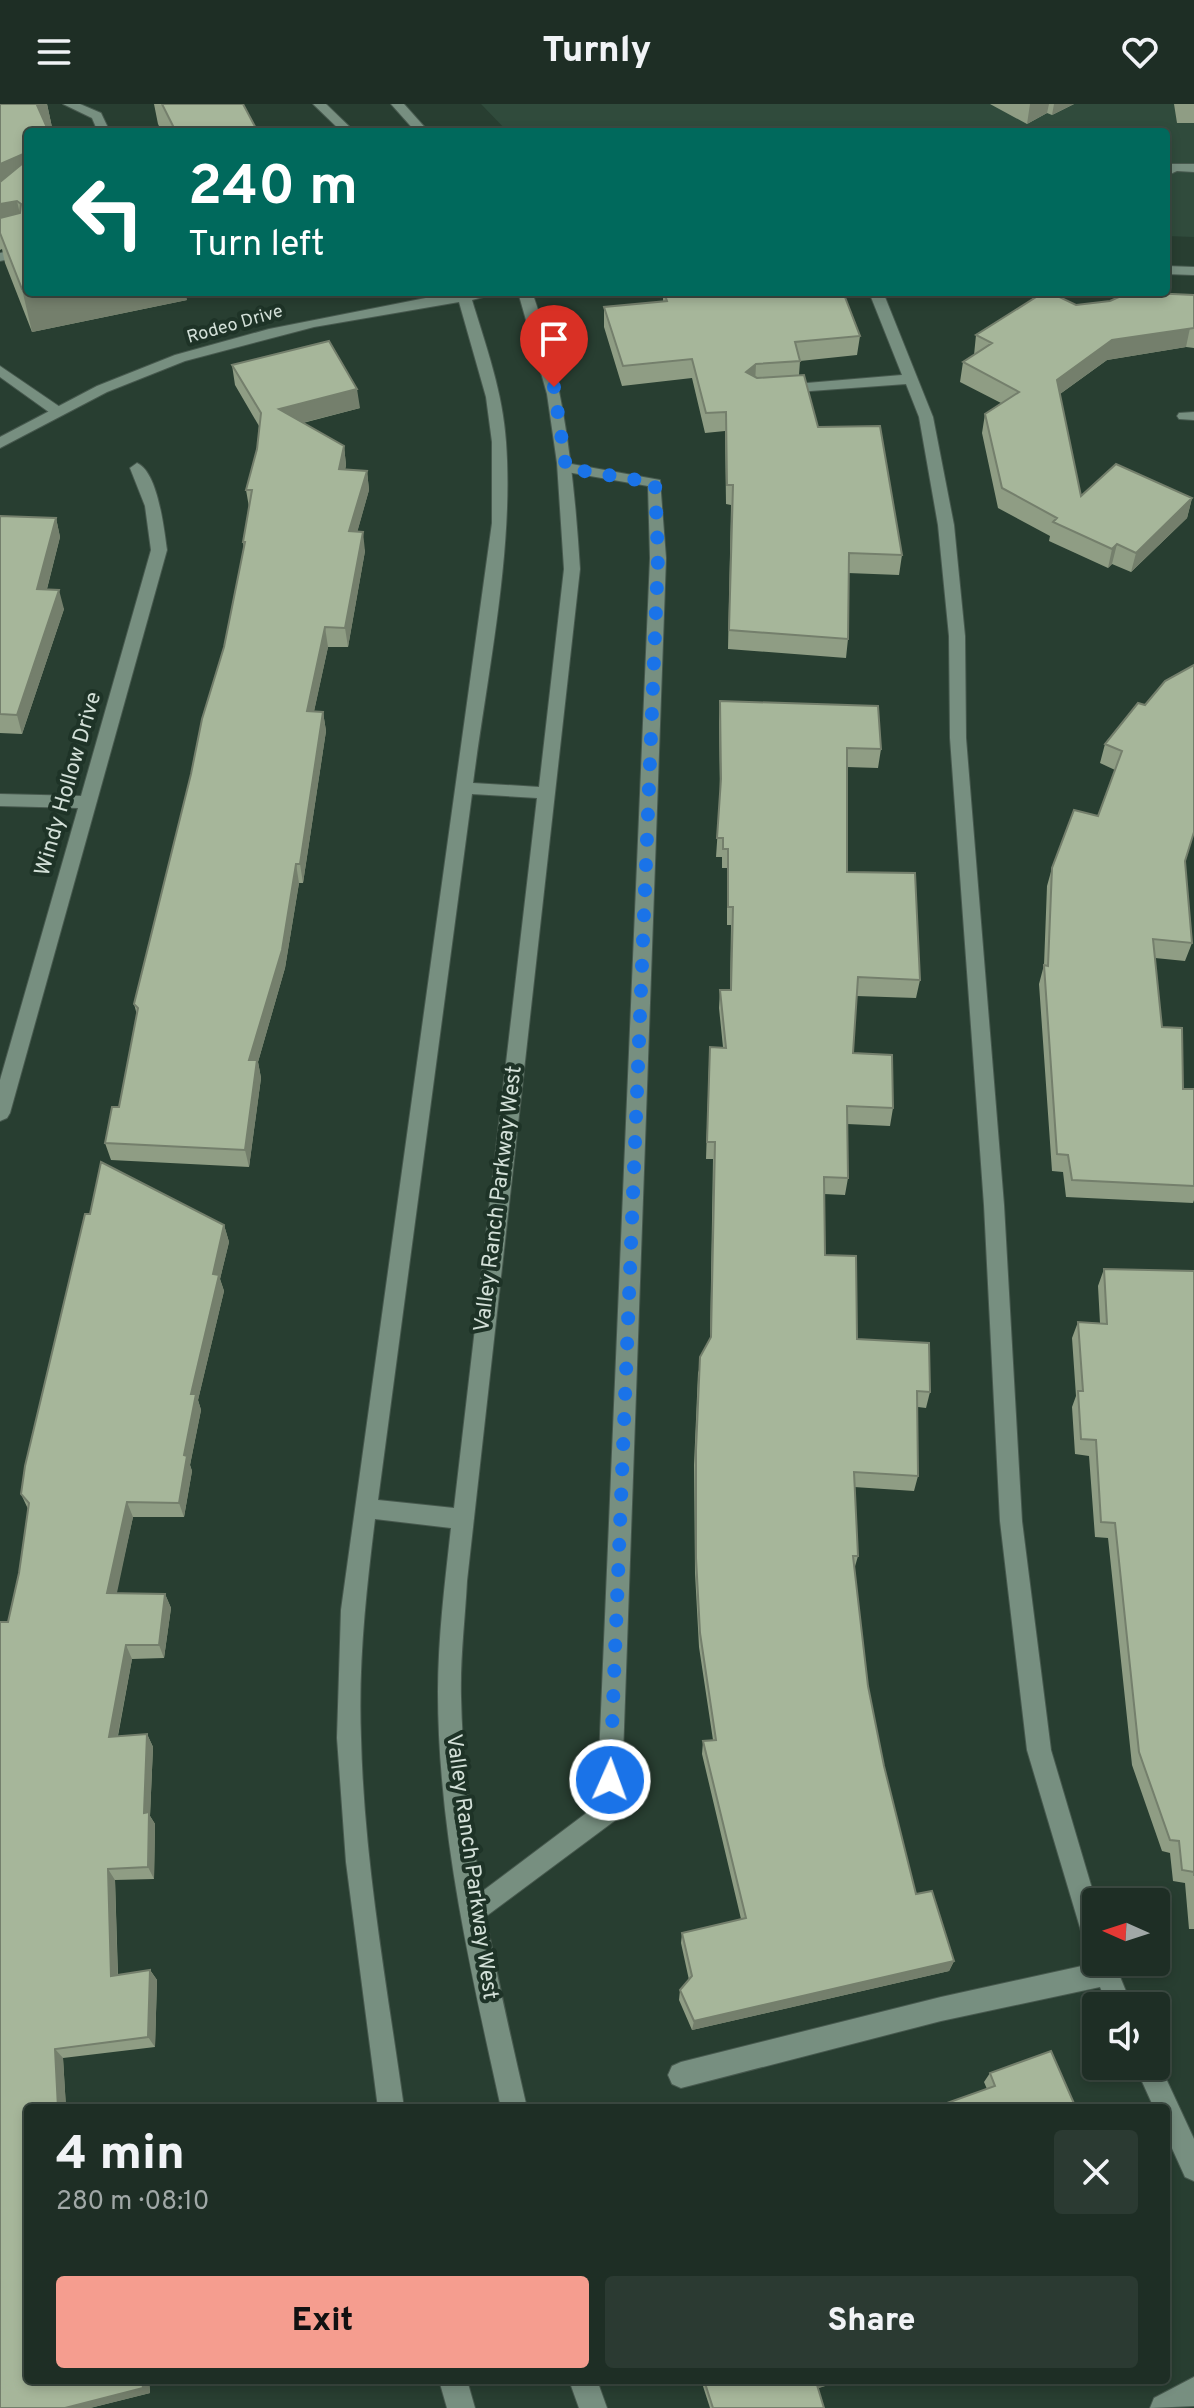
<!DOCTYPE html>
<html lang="en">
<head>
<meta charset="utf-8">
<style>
  :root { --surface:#1e2e25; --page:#2b3a32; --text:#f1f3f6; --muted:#a1a8a7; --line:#3c4a42; --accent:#f59d8f }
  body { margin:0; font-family:Overpass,sans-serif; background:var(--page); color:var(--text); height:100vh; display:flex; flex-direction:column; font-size:30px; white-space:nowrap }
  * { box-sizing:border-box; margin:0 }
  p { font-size:26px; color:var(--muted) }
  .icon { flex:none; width:44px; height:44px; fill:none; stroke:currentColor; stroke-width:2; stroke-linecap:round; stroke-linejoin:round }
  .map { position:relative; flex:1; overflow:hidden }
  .panel { position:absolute; left:24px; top:2000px; width:1146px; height:280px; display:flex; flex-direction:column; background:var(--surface); border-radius:8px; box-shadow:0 4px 12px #0003,0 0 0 2px var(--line) }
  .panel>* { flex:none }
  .top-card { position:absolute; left:24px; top:24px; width:1146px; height:168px; border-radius:8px; box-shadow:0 4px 12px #0003,0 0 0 2px var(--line); background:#00695c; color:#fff; overflow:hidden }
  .needle { width:52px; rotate:273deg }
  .buttons { position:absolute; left:1082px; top:1784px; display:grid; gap:16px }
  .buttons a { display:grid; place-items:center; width:88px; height:88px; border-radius:8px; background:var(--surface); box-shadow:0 4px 12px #0003,0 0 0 2px var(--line); font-size:40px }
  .pin { position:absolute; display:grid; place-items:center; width:68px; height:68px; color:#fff; margin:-82px -34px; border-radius:50% 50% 50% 0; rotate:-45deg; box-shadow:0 0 8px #0007 }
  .pin .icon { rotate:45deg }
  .me { position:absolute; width:88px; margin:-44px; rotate:2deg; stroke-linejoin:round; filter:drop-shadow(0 0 6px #0008) }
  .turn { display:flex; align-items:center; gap:28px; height:168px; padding:0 32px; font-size:36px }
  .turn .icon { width:104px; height:104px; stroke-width:2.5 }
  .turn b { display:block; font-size:56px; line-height:68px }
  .round { display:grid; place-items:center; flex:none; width:84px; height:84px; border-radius:8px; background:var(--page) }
  .overview { display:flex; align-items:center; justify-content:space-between; height:136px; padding:0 32px }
  h1 { font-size:48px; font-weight:800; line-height:60px }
  .primary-button { display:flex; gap:16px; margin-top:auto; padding:16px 32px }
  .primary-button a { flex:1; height:92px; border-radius:8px; background:var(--accent); color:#111; font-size:32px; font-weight:800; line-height:92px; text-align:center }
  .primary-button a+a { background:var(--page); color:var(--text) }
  header { display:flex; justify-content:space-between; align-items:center; height:104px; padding:0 32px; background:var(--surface); font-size:36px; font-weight:800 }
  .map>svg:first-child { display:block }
  .built { fill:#304b3c }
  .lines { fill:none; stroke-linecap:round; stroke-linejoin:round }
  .lane-casing { stroke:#47594e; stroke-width:2 }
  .street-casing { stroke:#47594e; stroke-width:2 }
  .secondary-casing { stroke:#47594e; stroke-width:2 }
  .lane { fill:#778f80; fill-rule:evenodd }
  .street { fill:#778f80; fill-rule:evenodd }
  .secondary { fill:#778f80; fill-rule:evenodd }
  .wall { fill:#8f9d84 }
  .shaded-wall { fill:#747f6c }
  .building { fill:#a6b69a; stroke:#747f6c; stroke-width:2 }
  .route { stroke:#1a73e8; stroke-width:14; stroke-dasharray:0 25.2 }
  .labels { text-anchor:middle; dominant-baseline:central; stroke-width:8; stroke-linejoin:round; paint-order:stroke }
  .far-street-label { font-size:18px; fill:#d3e0d8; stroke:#1e3327 }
  .street-label { font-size:22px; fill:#d3e0d8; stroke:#1e3327 }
</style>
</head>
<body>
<header><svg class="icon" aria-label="menu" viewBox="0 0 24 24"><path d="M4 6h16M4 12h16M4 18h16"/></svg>Turnly<svg class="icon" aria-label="heart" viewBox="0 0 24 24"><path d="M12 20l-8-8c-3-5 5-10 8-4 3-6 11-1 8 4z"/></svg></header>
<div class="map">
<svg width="1194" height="2304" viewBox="0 0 1194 2304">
  <rect width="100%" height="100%" fill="#283e31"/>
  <!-- built -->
  <path class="built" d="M 481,0 L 1194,0 L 1194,133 L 1166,132 L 1166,28 L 508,28 Z"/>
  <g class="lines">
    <defs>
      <path id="lane" d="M 63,0 L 80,0 L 101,9 L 110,28 L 98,28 L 92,14 Z
        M 1169,60 L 1194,60 L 1194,68 L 1177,67 L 1166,72 L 1166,62 Z
        M 28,143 L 28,151 L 0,157 L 0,149 Z
        M 869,188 L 883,188 L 933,313 L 954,421 L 965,532 L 966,634 L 1004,1101 L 1022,1417 L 1051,1646 L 1096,1798 L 1096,1858 L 1114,1858 L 1132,1902 L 1108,1902 L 1100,1883 L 941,1917 L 681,1984 L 672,1980 L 668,1971 L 672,1962 L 681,1958 L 941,1893 L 1091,1860 L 1095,1849 L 1087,1846 L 1084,1837 L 1027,1646 L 1000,1417 L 984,1101 L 950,634 L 949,532 L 938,421 L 919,313 L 906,280 L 783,289 L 776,285 L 783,281 L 902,271 Z
        M 0,262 L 63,305 L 63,311 L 53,311 L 0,273 Z
        M 1156,1953 L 1194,2035 L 1194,2077 L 1185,2073 L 1166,2031 L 1166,2004 L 1154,2004 L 1135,1962 L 1156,1962 Z"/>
      <path id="street" d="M 1194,308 L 1194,316 L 1179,315 L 1177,312 L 1179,309 Z
        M 137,359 C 158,368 164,425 167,446 L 10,1009 L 7,1014 L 0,1017 L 0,976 L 78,704 L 0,702 L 0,690 L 81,692 L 151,446 L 145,402 L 130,364 Z
        M 566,359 L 660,376 L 666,454 L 621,1707 L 617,1715 L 473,1822 L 464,1819 L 461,1810 L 464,1801 L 597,1701 L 650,454 L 648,382 L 561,367 L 561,361 Z
        M 1194,2273 L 1194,2302 L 1150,2304 L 1154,2294 Z"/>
      <path id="secondary" d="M 313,0 L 326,0 L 355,28 L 342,28 Z
        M 391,0 L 404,0 L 429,28 L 416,28 Z
        M 1166,162 L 1194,163 L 1194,171 L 1166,170 Z
        M 456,188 L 502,188 L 472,196 C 486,242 503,289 506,338 C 514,446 487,571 473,679 L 539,683 L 564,465 L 557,359 L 547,290 L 518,188 L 532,188 C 564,278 574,370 580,465 L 467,1477 C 465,1516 460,1554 461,1593 C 464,1732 496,1869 527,2004 L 501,2004 C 471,1868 438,1728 438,1588 C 438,1533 445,1478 451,1424 L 375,1415 C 366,1488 358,1561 361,1634 C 364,1758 387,1882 404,2004 L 378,2004 L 346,1758 L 337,1634 L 341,1506 L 492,419 L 492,338 L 486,293 L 459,198 L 314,223 L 185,257 L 107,288 L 0,344 L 0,333 L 97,282 L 175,251 L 269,225 ZM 472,690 L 537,694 L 454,1404 L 378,1396 Z
        M 439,2276 L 467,2276 L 475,2304 L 447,2304 Z
        M 569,2276 L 597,2276 L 607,2304 L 579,2304 Z"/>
    </defs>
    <!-- lane casing -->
    <use href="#lane" class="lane-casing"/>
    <!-- street casing -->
    <use href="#street" class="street-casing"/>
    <!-- secondary casing -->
    <use href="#secondary" class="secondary-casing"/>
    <!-- lane -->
    <use href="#lane" class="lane"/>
    <!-- street -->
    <use href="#street" class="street"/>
    <!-- secondary -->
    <use href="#secondary" class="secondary"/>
  </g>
  <!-- wall -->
  <path class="wall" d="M 0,0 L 47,0 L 53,28 L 28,28 L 28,188 L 187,196 L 32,228 L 5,159 L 2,145 L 0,146 Z
    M 154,0 L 243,0 L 258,28 L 162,28 L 158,20 Z
    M 990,0 L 1074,0 L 1052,11 L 1047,9 L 1027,20 Z
    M 1174,0 L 1194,0 L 1194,19 L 1177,19 Z
    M 663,188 L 843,188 L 860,232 L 857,251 L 800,257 L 799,271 L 818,323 L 902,451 L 899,471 L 848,469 L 848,535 L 846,554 L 728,545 L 731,401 L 726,400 L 725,327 L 705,329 L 692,274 L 622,282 L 604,223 L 604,203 L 663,198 Z
    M 1194,191 L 1194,244 L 1186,243 L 1107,256 L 1060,290 L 1081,392 L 1192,394 L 1187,414 L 1131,468 L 1112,460 L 1108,464 L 1049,437 L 1050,432 L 998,404 L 982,329 L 985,310 L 1001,299 L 960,278 L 963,258 L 974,251 L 976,231 L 1076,201 Z
    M 232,261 L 360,304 L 303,319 L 344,342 L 346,361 L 345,366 L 367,367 L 369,386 L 357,428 L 365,447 L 348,543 L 328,543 L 314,607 L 323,608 L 326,627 L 303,779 L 299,779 L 285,864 L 258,958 L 261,974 L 249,1063 L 111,1056 L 105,1039 L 119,1003 L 137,911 L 134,900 L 224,543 L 244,445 L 243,438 L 249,403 L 246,386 L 257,345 L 259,322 L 235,281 Z
    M 0,412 L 56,414 L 60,433 L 47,485 L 64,505 L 22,630 L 0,629 Z
    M 720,597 L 881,645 L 878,664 L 847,663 L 847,768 L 920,876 L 916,894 L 856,892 L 853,949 L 893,1004 L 890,1022 L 847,1020 L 848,1074 L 845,1091 L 824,1090 L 825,1151 L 857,1235 L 930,1288 L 926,1304 L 918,1303 L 918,1372 L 914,1387 L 854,1383 L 858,1452 L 854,1466 L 868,1582 L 884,1662 L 916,1790 L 954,1857 L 949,1867 L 692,1926 L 679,1896 L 680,1886 L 689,1876 L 681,1839 L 682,1829 L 741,1815 L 702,1650 L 703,1637 L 713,1636 L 699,1543 L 695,1469 L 694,1361 L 698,1269 L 710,1235 L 713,1055 L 706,1055 L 709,961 L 723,943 L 719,904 L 720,886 L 730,886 L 731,821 L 727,821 L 727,764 L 722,764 L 722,753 L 716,753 L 720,694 L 719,617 Z
    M 1138,599 L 1185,757 L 1192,839 L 1185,857 L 1155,854 L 1162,923 L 1183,985 L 1194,985 L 1194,1096 L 1193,1099 L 1066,1093 L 1063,1068 L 1052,1067 L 1039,880 L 1044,861 L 1047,782 L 1052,764 L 1098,712 L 1115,666 L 1100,659 L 1105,640 Z
    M 101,1058 L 224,1121 L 229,1138 L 220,1175 L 224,1187 L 198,1296 L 201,1306 L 190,1361 L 192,1367 L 184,1413 L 133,1413 L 116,1489 L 165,1490 L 171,1504 L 164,1554 L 132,1555 L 118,1632 L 147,1630 L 153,1643 L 150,1712 L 155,1720 L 154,1775 L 115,1776 L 118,1871 L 150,1866 L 157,1876 L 155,1943 L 63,1954 L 66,2004 L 28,2004 L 28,2276 L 149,2276 L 150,2289 L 90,2304 L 0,2304 L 0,1518 L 8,1518 L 19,1469 L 28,1405 L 21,1390 L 25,1362 L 85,1110 L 90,1110 Z
    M 1104,1165 L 1194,1167 L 1194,1825 L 1189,1825 L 1185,1779 L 1173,1777 L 1170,1749 L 1162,1747 L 1132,1661 L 1108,1434 L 1095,1433 L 1089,1352 L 1075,1350 L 1072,1303 L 1076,1292 L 1072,1234 L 1078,1218 L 1100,1219 L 1098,1182 Z
    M 990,1969 L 1076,2004 L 987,1985 L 984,1978 Z
    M 701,2276 L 844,2276 L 818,2284 L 824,2304 L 710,2304 Z"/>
  <!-- shaded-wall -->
  <path class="shaded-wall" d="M 47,0 L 53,28 L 43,28 L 37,1 Z
    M 1030,0 L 1049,0 L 1047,9 L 1027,20 Z
    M 1054,0 L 1074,0 L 1052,11 Z
    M 28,48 L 28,95 L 17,97 L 27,140 L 0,129 L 0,60 Z
    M 28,183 L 28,188 L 186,188 L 187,196 L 32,228 L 22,185 Z
    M 1190,224 L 1186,243 L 1107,256 L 1053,295 L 1057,276 L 1112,236 Z
    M 756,260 L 755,280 L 746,268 Z
    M 357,285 L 360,304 L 282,324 L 279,305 Z
    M 344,342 L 346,361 L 341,385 L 339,365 Z
    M 367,367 L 369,386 L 352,447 L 349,427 Z
    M 1192,394 L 1187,414 L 1131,468 L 1136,449 Z
    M 56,414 L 60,433 L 42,504 L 37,485 Z
    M 363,428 L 365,447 L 348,543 L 345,524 Z
    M 1117,440 L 1112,460 L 1108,464 L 1112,445 Z
    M 59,486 L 64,505 L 22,630 L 17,611 Z
    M 325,523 L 328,543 L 310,626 L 307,607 Z
    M 323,608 L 326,627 L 303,779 L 300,760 Z
    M 296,760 L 299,779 L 285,864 L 258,958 L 261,974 L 249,1063 L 245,1046 L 249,956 Z
    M 224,1121 L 229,1138 L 220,1175 L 224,1187 L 198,1296 L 201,1306 L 190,1361 L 192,1367 L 184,1413 L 179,1399 L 191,1290 L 213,1170 Z
    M 127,1398 L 133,1413 L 114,1503 L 107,1489 Z
    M 165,1490 L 171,1504 L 164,1554 L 159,1541 Z
    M 126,1541 L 132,1555 L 115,1646 L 109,1633 Z
    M 147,1630 L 153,1643 L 150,1712 L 155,1720 L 154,1775 L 148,1763 L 144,1709 Z
    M 108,1765 L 115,1776 L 118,1882 L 111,1872 Z
    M 954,1857 L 949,1867 L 692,1926 L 694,1917 Z
    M 150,1866 L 157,1876 L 155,1943 L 148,1933 Z
    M 55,1945 L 63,1954 L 66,2004 L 58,2004 Z
    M 142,2276 L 149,2276 L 150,2289 L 90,2304 L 65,2304 Z
    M 833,2276 L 844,2276 L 813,2286 L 817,2281 Z"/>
  <!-- building -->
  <path class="building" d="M 0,0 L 45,0 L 37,1 L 49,28 L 28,28 L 28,48 L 0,60 Z
    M 162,0 L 243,0 L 258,28 L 176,28 Z
    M 28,55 L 28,183 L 22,185 L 0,129 L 0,114 L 20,109 L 21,100 L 17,97 L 0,100 L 0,78 Z
    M 664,188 L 843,188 L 860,232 L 795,238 L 800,257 L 756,260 L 746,268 L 757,274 L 804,271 L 818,323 L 880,322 L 902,451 L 849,449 L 848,535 L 729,526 L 733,381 L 727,381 L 726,308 L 706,309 L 692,255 L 623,262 L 604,203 L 667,197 Z
    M 1044,188 L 1049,188 L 1076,201 L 1110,197 L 1130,188 L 1194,191 L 1194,224 L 1112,236 L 1057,276 L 1081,392 L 1116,360 L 1192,394 L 1136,449 L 1117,440 L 1112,445 L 1053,418 L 1057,414 L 1002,384 L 985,310 L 1019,288 L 963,258 L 992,239 L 976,231 Z
    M 329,237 L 357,285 L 279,305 L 344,342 L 339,365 L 367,367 L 349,427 L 363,428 L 345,524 L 325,523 L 307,607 L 323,608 L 300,760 L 296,760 L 282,846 L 249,956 L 257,956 L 245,1046 L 105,1039 L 112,1003 L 119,1003 L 138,904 L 134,900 L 191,670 L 202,615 L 224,543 L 245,438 L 243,438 L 252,386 L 246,386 L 257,345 L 261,309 L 232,261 Z
    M 0,412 L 56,414 L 37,485 L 59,486 L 17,611 L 0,610 Z
    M 1194,561 L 1194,728 L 1185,757 L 1192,839 L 1153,835 L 1162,923 L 1182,924 L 1183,985 L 1194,985 L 1194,1082 L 1072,1076 L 1068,1051 L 1057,1050 L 1044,861 L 1048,862 L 1052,764 L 1074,706 L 1098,712 L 1122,647 L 1105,640 L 1138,599 L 1145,601 L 1165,577 Z
    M 720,597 L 878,602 L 881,645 L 847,644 L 847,768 L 915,769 L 920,876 L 858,873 L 853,949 L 892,951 L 893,1004 L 847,1002 L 848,1074 L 824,1073 L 825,1151 L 856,1152 L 857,1235 L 929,1239 L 930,1288 L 917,1287 L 918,1372 L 854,1368 L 858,1452 L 853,1452 L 868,1582 L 884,1662 L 916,1790 L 932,1787 L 954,1857 L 694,1917 L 680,1886 L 692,1872 L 682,1829 L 746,1814 L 703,1637 L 716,1636 L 700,1529 L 696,1454 L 696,1346 L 700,1253 L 711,1233 L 715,1038 L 707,1038 L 710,943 L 726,944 L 720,886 L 731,886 L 733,803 L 728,803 L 728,745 L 723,745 L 723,734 L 717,734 L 721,675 Z
    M 101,1058 L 224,1121 L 213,1170 L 219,1171 L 191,1290 L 196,1290 L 184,1351 L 187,1352 L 179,1399 L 127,1398 L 107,1489 L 165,1490 L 159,1541 L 126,1541 L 109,1633 L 147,1630 L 144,1709 L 149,1708 L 148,1763 L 108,1765 L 111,1872 L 150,1866 L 148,1933 L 55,1945 L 58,2004 L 28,2004 L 28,2276 L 142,2276 L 143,2284 L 65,2304 L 0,2304 L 0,1518 L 8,1518 L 19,1469 L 29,1399 L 21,1390 L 25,1362 L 85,1110 L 90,1110 Z
    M 1104,1165 L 1194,1167 L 1194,1772 L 1194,1768 L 1182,1766 L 1179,1737 L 1170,1736 L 1139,1648 L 1115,1419 L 1101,1418 L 1096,1336 L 1081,1335 L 1078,1287 L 1083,1287 L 1078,1218 L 1107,1220 Z
    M 1051,1947 L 1076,2004 L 933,2004 L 995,1982 L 990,1969 Z
    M 704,2276 L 833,2276 L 817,2281 L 824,2304 L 713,2304 Z"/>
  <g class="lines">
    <!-- route -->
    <path class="route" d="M 554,283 L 566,364 L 655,379 L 658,454 L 610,1676"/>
  </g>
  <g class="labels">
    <!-- far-street labels -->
    <g class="far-street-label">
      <text transform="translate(235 221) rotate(-16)">Rodeo Drive</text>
    </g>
    <!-- street labels -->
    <g class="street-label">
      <text transform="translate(69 680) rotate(-74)">Windy Hollow Drive</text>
      <text transform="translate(499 1095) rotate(-83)">Valley Ranch Parkway West</text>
      <text transform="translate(471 1763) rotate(82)">Valley Ranch Parkway West</text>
    </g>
  </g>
</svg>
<div class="buttons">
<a><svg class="needle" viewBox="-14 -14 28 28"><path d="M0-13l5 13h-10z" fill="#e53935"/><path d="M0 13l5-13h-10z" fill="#a1a8a7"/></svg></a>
<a><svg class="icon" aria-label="sound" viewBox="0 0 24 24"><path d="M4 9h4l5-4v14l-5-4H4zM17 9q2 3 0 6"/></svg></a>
</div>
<div class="pin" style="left:554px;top:283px;background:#d93025"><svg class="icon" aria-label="arrive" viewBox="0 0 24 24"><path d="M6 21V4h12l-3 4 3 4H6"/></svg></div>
<svg class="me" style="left:610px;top:1676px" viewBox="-20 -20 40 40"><circle r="17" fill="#1a73e8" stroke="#fff" stroke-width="3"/><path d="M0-11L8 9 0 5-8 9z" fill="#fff"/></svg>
<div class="top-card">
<div class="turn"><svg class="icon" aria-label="left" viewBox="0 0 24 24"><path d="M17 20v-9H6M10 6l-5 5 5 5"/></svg><div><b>240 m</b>Turn left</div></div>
</div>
<section class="panel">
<div class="overview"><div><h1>4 min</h1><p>280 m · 08:10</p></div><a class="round"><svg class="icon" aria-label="close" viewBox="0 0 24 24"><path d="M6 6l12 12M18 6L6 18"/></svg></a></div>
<div class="primary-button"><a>Exit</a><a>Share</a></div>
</section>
</div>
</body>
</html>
